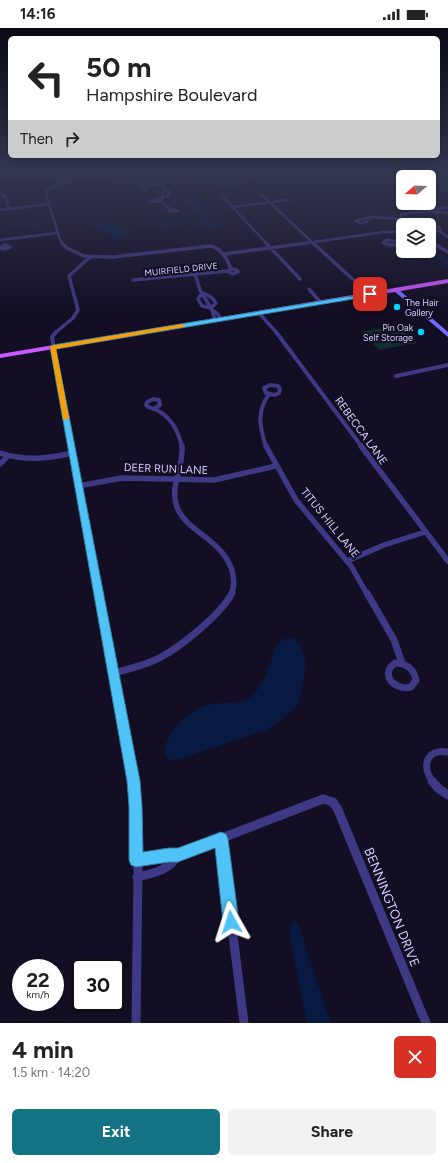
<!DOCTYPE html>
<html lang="en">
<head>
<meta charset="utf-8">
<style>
  :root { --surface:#fff; --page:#f2f2f2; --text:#222; --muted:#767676; --accent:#137384 }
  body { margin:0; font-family:Figtree,sans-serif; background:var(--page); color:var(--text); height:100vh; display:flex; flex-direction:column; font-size:15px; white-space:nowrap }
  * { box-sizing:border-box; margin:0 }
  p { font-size:13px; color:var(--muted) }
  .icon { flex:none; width:22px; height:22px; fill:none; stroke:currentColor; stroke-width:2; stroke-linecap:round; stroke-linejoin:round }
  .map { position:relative; height:995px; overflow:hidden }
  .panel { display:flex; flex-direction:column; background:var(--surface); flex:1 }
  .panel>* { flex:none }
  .banner { position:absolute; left:8px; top:8px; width:432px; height:122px; border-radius:6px; box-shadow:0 1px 3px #0004; background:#fff; color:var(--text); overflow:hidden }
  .needle { width:26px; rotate:251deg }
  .fabs { position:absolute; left:396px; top:142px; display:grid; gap:8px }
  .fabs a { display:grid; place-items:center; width:40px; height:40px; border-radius:6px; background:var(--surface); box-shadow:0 1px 3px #0004; font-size:20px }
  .speed { position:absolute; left:12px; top:931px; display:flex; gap:8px; font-size:20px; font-weight:700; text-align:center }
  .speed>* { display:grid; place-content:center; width:52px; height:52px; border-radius:50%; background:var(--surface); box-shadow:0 1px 3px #0004; line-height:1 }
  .speed small { font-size:10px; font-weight:400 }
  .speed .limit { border:2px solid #111; border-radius:6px; background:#fff; color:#111 }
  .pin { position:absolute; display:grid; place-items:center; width:34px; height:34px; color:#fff; margin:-17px; border-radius:8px; box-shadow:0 2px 6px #0006 }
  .me { position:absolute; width:44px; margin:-22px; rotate:354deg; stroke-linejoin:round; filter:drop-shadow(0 0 3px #0008) }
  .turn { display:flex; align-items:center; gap:14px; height:84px; padding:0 12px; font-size:18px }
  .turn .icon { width:52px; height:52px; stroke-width:2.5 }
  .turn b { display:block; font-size:28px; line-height:34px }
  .then { display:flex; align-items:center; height:38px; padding:0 12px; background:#0003; gap:8px; font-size:15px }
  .round { display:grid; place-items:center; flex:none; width:42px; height:42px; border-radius:6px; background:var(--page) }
  .headline { display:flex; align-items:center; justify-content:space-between; height:68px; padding:0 12px }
  h1 { font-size:24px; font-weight:700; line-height:30px }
  .primary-button { display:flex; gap:8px; margin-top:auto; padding:8px 12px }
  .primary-button a { flex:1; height:46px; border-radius:6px; background:var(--accent); color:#fff; font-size:16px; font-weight:700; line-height:46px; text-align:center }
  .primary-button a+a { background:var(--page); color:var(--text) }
  .status { display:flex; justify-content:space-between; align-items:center; height:28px; padding:0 20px; background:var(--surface); direction:ltr }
  .status svg { height:11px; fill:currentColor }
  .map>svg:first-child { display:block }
  .green { fill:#112e2e }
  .water { fill:#091a42 }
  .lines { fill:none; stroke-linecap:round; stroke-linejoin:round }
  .stream { stroke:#091a42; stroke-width:1 }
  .street-far5 { stroke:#3f3884; stroke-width:2.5 }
  .street-far4 { stroke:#3f3884; stroke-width:3.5 }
  .street-far3 { stroke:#3f3884; stroke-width:4 }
  .street-far2 { stroke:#3f3884; stroke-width:5.5 }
  .street-far1 { stroke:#3f3884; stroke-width:7 }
  .street { stroke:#3f3884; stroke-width:9 }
  .secondary { fill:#7468ff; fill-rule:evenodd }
  .primary { fill:#ca58ff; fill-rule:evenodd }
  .rail { stroke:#00d5fc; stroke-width:1; stroke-dasharray:3 2.5; stroke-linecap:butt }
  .route { fill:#4fc3f7; stroke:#337fa1 }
  .slow { fill:#f59e0b }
  .poi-dot { fill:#00d5fc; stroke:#130e24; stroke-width:1.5 }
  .labels { text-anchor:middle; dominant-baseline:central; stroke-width:4; stroke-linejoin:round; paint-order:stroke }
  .far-street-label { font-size:9px; fill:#d9d1ff; stroke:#130e24 }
  .far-poi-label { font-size:9px; fill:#d9d1ff; stroke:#130e24; text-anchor:start }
  .street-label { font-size:11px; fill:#d9d1ff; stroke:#130e24 }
  .near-street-label { font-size:13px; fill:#d9d1ff; stroke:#130e24 }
</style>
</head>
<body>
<div class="status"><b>14:16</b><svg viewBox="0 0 49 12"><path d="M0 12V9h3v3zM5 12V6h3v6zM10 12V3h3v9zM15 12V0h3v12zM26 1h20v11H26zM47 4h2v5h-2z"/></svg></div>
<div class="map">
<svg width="448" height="995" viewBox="0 0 448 995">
  <rect width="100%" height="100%" fill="#130e24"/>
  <!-- green -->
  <path class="green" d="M 397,297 L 416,315 L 379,322 L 361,304 Z"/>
  <!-- water -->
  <path class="water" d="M 258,147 L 262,149 L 239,153 L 239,155 L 236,157 L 236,160 L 222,162 L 222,160 L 215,155 L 202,153 L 207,151 L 222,154 Z
    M 194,168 L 196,169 L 196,175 L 205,190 L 204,193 L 217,195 L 221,200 L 214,201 L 191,195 L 172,199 L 160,196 L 152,197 C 165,189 184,196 199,193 L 199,190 L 194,186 C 194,180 190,173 184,170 Z
    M 97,195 L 121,198 L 127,206 L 124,209 L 115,212 L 109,210 L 112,207 L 110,205 L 99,204 L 95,197 Z
    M 433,224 L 448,233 L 448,239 L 431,228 C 422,228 406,235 399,229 L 404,227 Z
    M 290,609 L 295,611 L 301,618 L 305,631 L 305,647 L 299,674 L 291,684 L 269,701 L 180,731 L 170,732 L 165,729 C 160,708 189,682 207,677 C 222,673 239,678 252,668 C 265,656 270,635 276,618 L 280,613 Z
    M 293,893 L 298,895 L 331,995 L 307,995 L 290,911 L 290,900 Z"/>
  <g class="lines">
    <!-- stream -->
    <path class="stream" d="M 218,147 L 220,154
      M 59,194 L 87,191 L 96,195
      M 0,201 L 49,195
      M 125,202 L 152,197"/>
    <!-- street-far5 -->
    <path class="street-far5" d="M 50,145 L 65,154
      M 152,145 L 163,155 L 162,174 L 168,180
      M 0,150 L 16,151 L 51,147
      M 140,154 L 145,163
      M 142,158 L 163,156
      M 0,166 L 5,168 L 9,181
      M 261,166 L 314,216
      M 223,169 L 267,216
      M 162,174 L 151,173 L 168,168 L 170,164 L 163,161
      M 232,179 L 288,172
      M 168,180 L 178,183 L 170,184 Z
      M 0,182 L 49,176
      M 436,183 L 437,181 L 448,179
      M 368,190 L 367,194 L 361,195 L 355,193 L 371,189 L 400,191
      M 429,198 L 439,199 L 441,204
      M 429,200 L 441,204 L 448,209
      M 401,203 L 401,186 L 424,183 L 448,185
      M 0,212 L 57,205
      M 429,212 L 435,216
      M 63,216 L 60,212 L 46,166 L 47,162 C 75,146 109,149 140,145
      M 300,216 L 384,204 L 403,204
      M 387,216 L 383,214 L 387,212 L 403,214"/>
    <!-- street-far4 -->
    <path class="street-far4" d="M 62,215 L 67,220 L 84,228 L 113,229 L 211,218 C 222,221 227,231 231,241 L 227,243 L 133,252
      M 266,215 L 300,251
      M 313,215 L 370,267
      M 384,215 L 390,217 L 403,216
      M 433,215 L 448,224
      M 5,217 L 10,219 L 4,221 L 0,220 Z
      M 224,226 L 307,215
      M 227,243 L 233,246 L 238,244 L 237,242 L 231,241
      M 195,246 L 200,262 L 212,282 L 215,292
      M 309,261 L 321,275
      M 202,265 C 208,267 213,269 216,275 L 211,280 L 202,278 L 198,271 Z
      M 212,282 L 217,285 L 221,291
      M 259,285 L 277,305
      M 55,305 L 73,290 L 78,282 L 69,248 L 90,229"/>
    <!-- street-far3 -->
    <path class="street-far3" d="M 56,304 L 52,309 L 72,419
      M 276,304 L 362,419
      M 396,348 L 448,337
      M 270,357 L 278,358 L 280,361 L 279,365 L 275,367 L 266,365 L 264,360 Z
      M 155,380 L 160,377 L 159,372 L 153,371 L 147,374 L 146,377 C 150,381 156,381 160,384 C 172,391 179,406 182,419
      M 266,419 C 260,400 256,384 269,366"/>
    <!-- street-far2 -->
    <path class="street-far2" d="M 72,418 L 99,566
      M 182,418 C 184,439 169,459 177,479 C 186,504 221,510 232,542 C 234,550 235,559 231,566
      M 266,418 L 296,472 L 351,538 L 367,566
      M 361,418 L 448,533
      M 0,425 C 25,433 47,431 72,425
      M 0,436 L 8,428
      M 78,458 L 122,450 L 214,452 L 276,438
      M 347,533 L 384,517 L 425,504"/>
    <!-- street-far1 -->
    <path class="street-far1" d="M 99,565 L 133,754
      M 367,565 L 394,612 L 402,635
      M 395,635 C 406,635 414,641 416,652 L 411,659 C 395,663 379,647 395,635 Z
      M 114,645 C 128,641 142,638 155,632 C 177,622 221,587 232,565
      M 433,754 C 421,739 426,720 448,724"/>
    <!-- street -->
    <path class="street" d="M 133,753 L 138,843 L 136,995
      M 432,753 L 439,761 L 448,767
      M 221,811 L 244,995
      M 178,827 L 323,771 L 333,774 L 338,782 L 426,995
      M 137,832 L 178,827 C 168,843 154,845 137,849"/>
    <!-- secondary -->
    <path class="secondary" d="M 394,261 L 398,261 L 448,304 L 448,309 L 394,263 Z"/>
    <!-- primary -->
    <path class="primary" d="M 448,251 L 448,255 L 0,330 L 0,326 Z"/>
    <!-- rail -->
    <path class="rail" d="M 414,145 L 421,149
      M 429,154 L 448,164"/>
  </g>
  <!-- sky -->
  <linearGradient id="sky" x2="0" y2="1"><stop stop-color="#0a0814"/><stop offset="0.51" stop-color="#333650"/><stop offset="1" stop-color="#333650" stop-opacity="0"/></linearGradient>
  <rect width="448" height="285" fill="url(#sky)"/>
  <!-- route -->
  <path class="route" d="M 370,265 L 371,265 L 371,268 L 56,321 L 140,753 L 142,778 L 143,824 L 169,820 L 178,820 L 221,804 L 226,806 L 228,811 L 239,894 L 236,900 L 231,902 L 226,900 L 223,894 L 215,820 L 178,834 L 169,834 L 136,839 L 131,837 L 129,832 L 129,778 L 127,753 L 50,319 L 53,317 Z"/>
  <!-- slow -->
  <path class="slow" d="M 182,296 L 185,298 L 184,299 L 56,321 L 69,390 L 66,392 L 63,391 L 50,318 Z"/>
  <!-- markers -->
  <g class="poi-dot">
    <circle cx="397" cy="279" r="4"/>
    <circle cx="421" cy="304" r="4"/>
  </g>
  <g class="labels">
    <!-- far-street labels -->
    <g class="far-street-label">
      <text transform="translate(181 241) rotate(-6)">MUIRFIELD DRIVE</text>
    </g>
    <!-- far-poi labels -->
    <g class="far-poi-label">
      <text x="405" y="274">The Hair<tspan x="405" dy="10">Gallery</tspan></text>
      <text x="413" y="299" text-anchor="end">Pin Oak<tspan x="413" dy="10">Self Storage</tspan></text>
    </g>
    <!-- street labels -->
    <g class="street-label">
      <text transform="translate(361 403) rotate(54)">REBECCA LANE</text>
      <text transform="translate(166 441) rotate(2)">DEER RUN LANE</text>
      <text transform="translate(330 495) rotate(51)">TITUS HILL LANE</text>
    </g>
    <!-- near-street labels -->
    <g class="near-street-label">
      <text transform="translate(392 879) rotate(68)">BENNINGTON DRIVE</text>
    </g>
  </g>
</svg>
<div class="fabs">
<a><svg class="needle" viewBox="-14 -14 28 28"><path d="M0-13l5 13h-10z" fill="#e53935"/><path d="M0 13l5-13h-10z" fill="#767676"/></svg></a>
<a><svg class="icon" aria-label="layers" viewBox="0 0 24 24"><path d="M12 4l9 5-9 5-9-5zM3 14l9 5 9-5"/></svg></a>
</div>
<div class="speed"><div>22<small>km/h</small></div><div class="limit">30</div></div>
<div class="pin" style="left:370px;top:266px;background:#d93025"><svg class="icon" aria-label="arrive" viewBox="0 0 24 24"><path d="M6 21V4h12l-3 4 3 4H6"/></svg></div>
<svg class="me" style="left:231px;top:894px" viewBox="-20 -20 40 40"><path d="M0-17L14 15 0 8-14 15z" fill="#4fc3f7" stroke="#fff" stroke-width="4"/></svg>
<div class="banner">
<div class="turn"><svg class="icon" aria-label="left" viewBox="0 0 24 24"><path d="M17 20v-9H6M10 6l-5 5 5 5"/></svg><div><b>50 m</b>Hampshire Boulevard</div></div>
<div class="then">Then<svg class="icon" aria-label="right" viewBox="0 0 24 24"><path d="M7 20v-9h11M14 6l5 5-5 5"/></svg></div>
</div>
</div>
<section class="panel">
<div class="headline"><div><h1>4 min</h1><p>1.5 km · 14:20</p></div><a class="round" style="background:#d93025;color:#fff"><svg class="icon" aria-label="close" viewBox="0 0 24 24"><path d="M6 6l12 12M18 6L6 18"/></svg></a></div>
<div class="primary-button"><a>Exit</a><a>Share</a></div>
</section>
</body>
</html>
